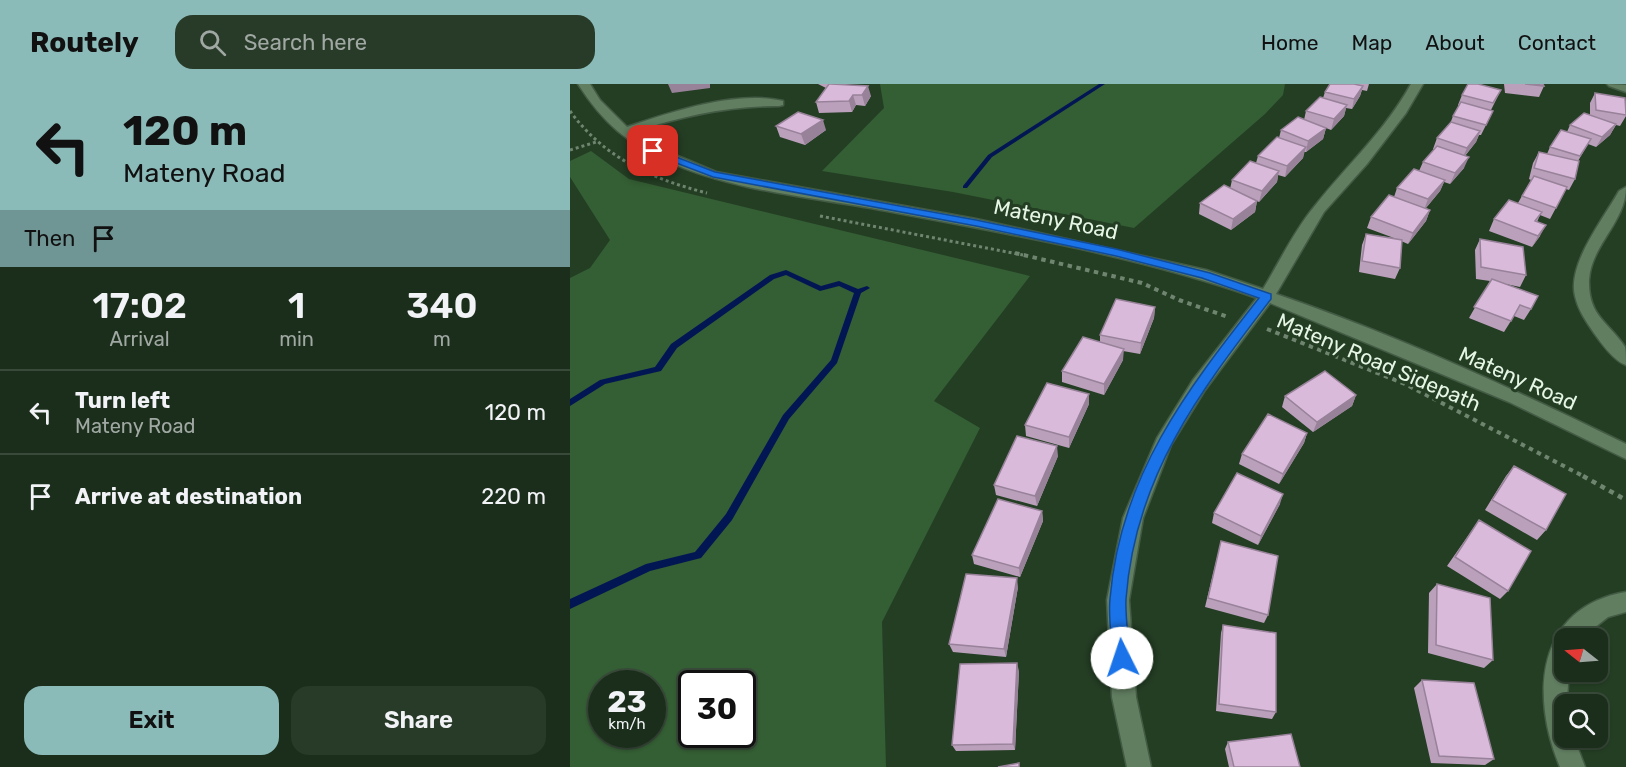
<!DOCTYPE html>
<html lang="en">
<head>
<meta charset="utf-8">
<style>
  :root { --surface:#1b2e1b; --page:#283a28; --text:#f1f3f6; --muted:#a0a8a3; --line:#394a3a; --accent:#8bbbb9 }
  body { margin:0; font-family:Rubik,sans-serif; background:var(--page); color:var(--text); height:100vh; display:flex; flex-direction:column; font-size:22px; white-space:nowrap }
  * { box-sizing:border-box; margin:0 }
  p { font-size:20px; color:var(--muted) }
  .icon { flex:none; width:33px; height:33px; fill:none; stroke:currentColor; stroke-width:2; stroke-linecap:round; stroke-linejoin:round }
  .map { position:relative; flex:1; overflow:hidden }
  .drawer { display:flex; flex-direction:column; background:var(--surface); width:570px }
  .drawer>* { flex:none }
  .hud { background:#8bbbb9; color:#111; overflow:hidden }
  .needle { width:39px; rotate:287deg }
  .tools { position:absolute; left:984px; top:544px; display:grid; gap:12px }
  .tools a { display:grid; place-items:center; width:54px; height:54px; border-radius:12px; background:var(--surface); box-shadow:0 2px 4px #0004,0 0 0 2px var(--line); font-size:30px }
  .speed { position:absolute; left:18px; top:586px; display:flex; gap:12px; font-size:30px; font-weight:700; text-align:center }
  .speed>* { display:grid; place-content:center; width:78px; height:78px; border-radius:50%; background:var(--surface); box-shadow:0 2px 4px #0004,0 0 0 2px var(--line); line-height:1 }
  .speed small { font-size:15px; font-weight:400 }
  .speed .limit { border:3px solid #111; border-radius:9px; background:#fff; color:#111 }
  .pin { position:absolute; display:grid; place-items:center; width:51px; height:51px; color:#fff; margin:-26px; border-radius:12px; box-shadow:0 3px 9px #0006 }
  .me { position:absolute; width:66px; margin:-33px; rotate:356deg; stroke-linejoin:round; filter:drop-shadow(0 0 4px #0008) }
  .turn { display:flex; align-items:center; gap:21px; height:126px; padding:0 24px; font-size:27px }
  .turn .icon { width:78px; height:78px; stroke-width:2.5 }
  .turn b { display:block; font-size:42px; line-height:51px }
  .then { display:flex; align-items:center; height:57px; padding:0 24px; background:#0003; gap:12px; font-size:22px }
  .eta { display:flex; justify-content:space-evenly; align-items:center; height:102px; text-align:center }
  .eta b { font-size:36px; font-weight:600; line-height:42px }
  .button { display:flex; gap:12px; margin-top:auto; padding:12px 24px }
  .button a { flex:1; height:69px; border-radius:18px; background:var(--accent); color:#111; font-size:24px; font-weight:600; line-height:69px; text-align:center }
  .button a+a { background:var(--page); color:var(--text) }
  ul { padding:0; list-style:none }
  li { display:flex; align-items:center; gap:18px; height:84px; padding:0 24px; border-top:2px solid var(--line) }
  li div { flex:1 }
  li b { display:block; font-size:22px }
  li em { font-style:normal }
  header { display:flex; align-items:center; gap:36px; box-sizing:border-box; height:84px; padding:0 30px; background:var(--accent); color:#111 }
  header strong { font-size:28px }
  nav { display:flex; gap:33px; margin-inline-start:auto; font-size:21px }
  .search { width:420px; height:54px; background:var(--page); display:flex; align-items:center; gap:15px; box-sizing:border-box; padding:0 21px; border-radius:18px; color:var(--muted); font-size:22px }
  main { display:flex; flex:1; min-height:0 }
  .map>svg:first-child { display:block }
  .green { fill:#345e34; fill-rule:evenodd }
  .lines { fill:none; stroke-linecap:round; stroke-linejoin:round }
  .stream { fill:#031654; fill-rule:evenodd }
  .minor-casing { stroke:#435b44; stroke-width:3 }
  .path-far2 { stroke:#6f856f; stroke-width:3; stroke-dasharray:3 3; stroke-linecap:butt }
  .path-far1 { stroke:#6f856f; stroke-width:4; stroke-dasharray:4.5 4.5; stroke-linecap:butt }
  .path { stroke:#6f856f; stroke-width:4.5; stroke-dasharray:5 5; stroke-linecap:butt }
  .minor { fill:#617e61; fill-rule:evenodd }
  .wall { fill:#bba0bc }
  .shaded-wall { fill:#988299 }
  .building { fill:#d9badb; stroke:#988299; stroke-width:1.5 }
  .route { fill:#1a73e8; stroke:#114b97; stroke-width:1.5 }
  .labels { text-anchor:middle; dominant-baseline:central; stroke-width:6; stroke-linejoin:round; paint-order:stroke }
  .street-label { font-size:21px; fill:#e6f6e5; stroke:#243e24 }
</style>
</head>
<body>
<header>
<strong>Routely</strong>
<div class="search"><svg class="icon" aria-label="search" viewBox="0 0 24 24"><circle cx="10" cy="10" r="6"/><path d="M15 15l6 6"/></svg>Search here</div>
<nav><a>Home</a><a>Map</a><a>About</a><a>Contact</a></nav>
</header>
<main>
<section class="drawer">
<div class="hud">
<div class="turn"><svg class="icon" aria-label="left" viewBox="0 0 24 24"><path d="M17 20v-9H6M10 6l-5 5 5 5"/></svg><div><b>120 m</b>Mateny Road</div></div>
<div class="then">Then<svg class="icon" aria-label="arrive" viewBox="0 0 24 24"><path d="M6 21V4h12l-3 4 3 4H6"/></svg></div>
</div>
<div class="eta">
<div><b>17:02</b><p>Arrival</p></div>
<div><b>1</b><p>min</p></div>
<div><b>340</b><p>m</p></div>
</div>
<ul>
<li><svg class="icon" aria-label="left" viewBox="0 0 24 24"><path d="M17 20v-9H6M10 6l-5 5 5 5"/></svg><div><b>Turn left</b><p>Mateny Road</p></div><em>120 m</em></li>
<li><svg class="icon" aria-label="arrive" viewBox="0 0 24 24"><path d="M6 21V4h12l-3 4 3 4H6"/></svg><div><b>Arrive at destination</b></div><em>220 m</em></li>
</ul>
<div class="button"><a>Exit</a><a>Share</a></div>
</section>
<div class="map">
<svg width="1056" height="683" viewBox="0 0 1056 683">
  <rect width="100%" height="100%" fill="#243e24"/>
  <!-- green -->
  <path class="green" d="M 310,0 L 715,0 L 713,11 L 695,30 L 564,144 L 383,108 L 252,87 L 314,24 Z
    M 21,67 L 59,95 L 460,192 L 364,317 L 410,344 L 312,538 L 316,683 L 0,683 L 0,194 L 20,184 L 40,156 L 0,93 L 0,77 ZM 32,600 L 82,600 L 82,651 L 32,651 ZM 122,600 L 172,600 L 172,651 L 122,651 Z"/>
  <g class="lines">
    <!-- stream -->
    <path class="stream" d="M 529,0 L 535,0 L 422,73 L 397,104 L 393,104 L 393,102 L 418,71 Z
      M 216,186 L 251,202 L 269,197 L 288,205 L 297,202 L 300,204 L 291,209 L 267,279 L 219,335 L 162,436 L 131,474 L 80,487 L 0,525 L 0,515 L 76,480 L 125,468 L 156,430 L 213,331 L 261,276 L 284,209 L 269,202 L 250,207 L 216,191 L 204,195 L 107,264 L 91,287 L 35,300 L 0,322 L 0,315 L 30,296 L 85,283 L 101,260 L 200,191 Z"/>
    <defs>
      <path id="minor" d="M 8,0 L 20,0 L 30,16 L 57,43 C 101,28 166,6 213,17 L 213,21 L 209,22 C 158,22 112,32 64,48 L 91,65 L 146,88 L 406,135 L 636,186 L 693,205 C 709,179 724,147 744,123 C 777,81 815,47 841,0 L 853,0 L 836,29 L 797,80 L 754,128 L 706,210 C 826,251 942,304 1056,360 L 1056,375 L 939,318 L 700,219 L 635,306 L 601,361 L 573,434 L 559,516 L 566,613 L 581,683 L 557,683 L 542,613 L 537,516 L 553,434 L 587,354 L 623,296 L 687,214 C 568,172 431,148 306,125 C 239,113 161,106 99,78 C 57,59 33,39 8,0 Z
        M 1037,0 L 1056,1 L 1056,8 L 1039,2 Z
        M 1056,103 C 1056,138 1021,161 1019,196 C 1018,233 1039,238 1055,263 C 1056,267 1056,276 1056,281 C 1044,277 1031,259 1024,249 C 1016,237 1008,226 1005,212 C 997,180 1034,134 1049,107 Z
        M 1056,508 L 1056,528 L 1038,533 L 1010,555 L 994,555 L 994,588 L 999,588 L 994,654 L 1004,654 L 1015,683 L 990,683 C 960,612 966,523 1056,508 Z"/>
    </defs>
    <!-- minor casing -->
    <use href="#minor" class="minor-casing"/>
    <!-- path-far2 -->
    <path class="path-far2" d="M 0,27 C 34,74 82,95 137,109
      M 0,66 L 26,58
      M 250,132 L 453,171"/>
    <!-- path-far1 -->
    <path class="path-far1" d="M 445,169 L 572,199 L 609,216 L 658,233
      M 697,245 L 835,300 L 1015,393"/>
    <!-- path -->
    <path class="path" d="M 1013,392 L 1056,416"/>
    <!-- minor -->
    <use href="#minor" class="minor"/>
  </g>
  <!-- wall -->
  <path class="wall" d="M 248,0 L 268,0 L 301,12 L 295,22 L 286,21 L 282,28 L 249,29 L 246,18 L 256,4 Z
    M 760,0 L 799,0 L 797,7 L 792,6 L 790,12 L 782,25 L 776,24 L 774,32 L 761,46 L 756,44 L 753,55 L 736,68 L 734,68 L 733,74 L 715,93 L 708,91 L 707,98 L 689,118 L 687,117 L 685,128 L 661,146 L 629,130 L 630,119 L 660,105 L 662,96 L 686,79 L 688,72 L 709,54 L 711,46 L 734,36 L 736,27 L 753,14 L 755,8 Z
    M 934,0 L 973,0 L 974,2 L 969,13 L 935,9 Z
    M 931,6 L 921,26 L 923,27 L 911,51 L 909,51 L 906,58 L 895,72 L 894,84 L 880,100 L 874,98 L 870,107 L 856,124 L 860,126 L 856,137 L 838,160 L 831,157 L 830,184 L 825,195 L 789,188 L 792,161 L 796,150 L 824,154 L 797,144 L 801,133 L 824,113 L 827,104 L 849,87 L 853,78 L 865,65 L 863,65 L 867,54 L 880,40 L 883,32 L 889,21 L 888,21 L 892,11 Z
    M 1025,9 L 1056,24 L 1056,32 L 1050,42 L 1046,41 L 1040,51 L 1026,63 L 1018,60 L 1008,77 L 1005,95 L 999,106 L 996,105 L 980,135 L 970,131 L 967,138 L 970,152 L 962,163 L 919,147 L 924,135 L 948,119 L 961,96 L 959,95 L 963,79 L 969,68 L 977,70 L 980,63 L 997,48 L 1000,41 L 1020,31 L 1020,19 Z
    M 206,42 L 256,46 L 235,61 L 210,53 Z
    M 910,155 L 956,191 L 950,203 L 936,200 L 961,225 L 954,236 L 944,232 L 934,248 L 899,234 L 920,197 L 906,195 L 905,166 Z
    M 585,223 L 584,234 L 570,270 L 553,267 L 553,276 L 534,311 L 492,298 L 492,287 L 530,258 L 530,251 Z
    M 786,311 L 782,322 L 743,348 L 712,323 L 715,312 Z
    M 519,320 L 499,364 L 456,352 L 455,341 Z
    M 737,349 L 734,359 L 709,400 L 669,380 L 672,370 Z
    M 488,372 L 467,422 L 426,411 L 424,401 Z
    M 944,382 L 976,446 L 967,456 L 915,426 L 936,392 Z
    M 710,420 L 688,461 L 642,439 L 644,429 Z
    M 472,427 L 473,437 L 450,493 L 404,480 L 402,471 Z
    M 909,436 L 938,507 L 930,515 L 877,482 Z
    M 651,457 L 698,531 L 694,539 L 635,523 Z
    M 867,500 L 923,576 L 914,584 L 858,569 L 859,509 Z
    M 448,503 L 436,573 L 383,568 L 379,560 Z
    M 653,541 L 706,628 L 702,635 L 646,627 L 651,549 Z
    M 449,587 L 445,666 L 386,667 L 382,661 Z
    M 852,596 L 924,675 L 915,681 L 861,679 L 844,604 Z
    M 658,658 L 730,683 L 659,683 L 655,665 Z"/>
  <!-- shaded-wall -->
  <path class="shaded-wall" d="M 98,0 L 140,0 L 140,4 L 102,9 Z
    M 298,2 L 301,12 L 295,22 L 292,11 Z
    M 793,2 L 790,12 L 782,25 L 784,15 Z
    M 283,11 L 286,21 L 282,28 L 279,17 Z
    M 777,21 L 774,32 L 761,46 L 764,35 Z
    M 253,36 L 256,46 L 235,61 L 231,50 Z
    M 1046,40 L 1040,51 L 1026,63 L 1032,53 Z
    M 756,44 L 753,55 L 736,68 L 738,57 Z
    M 910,47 L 906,58 L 892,75 L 897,64 Z
    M 736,63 L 733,74 L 715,93 L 717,82 Z
    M 899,73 L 894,84 L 880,100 L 885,89 Z
    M 709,87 L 707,98 L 689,118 L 692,107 Z
    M 875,96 L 870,107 L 854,126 L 858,115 Z
    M 687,117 L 685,128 L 661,146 L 663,135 Z
    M 860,126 L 856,137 L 838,160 L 843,149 Z
    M 976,141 L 970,152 L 962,163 L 968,152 Z
    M 585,223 L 584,234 L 570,270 L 571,259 Z
    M 554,265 L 553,276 L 534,311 L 534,300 Z
    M 519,310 L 519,320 L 499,364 L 499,353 Z
    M 786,311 L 782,322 L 743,348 L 747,338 Z
    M 737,349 L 734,359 L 709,400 L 713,390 Z
    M 487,362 L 488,372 L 467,422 L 465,412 Z
    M 713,410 L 710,420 L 688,461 L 691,452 Z
    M 472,427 L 473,437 L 450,493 L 449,484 Z
    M 447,494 L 448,503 L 436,573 L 434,565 Z
    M 447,579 L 449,587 L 445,666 L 443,660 Z"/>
  <!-- building -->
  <path class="building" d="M 259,0 L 261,0 L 298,2 L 292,11 L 283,11 L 279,17 L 246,18 Z
    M 760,0 L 784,0 L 793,2 L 784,15 L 755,8 Z
    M 898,0 L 908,0 L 931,6 L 923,19 L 892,11 Z
    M 955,0 L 973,0 L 974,2 Z
    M 1025,9 L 1055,14 L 1056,31 L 1026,26 Z
    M 750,13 L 777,21 L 764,35 L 736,27 Z
    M 891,18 L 923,27 L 916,41 L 883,32 Z
    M 228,28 L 253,36 L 231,50 L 206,42 Z
    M 1014,29 L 1046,40 L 1032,53 L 1000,41 Z
    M 728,33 L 756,44 L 738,57 L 711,46 Z
    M 881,38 L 910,47 L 897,64 L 867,54 Z
    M 991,46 L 1021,55 L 1010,72 L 980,63 Z
    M 707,53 L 736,63 L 717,82 L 688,72 Z
    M 867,62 L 899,73 L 885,89 L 853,78 Z
    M 969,68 L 1009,77 L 1005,95 L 964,84 Z
    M 680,77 L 709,87 L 692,107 L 662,96 Z
    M 844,85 L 875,96 L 858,115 L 827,104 Z
    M 964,92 L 997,103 L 986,124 L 952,112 Z
    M 654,101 L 687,117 L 663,135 L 630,119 Z
    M 819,111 L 860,126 L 843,149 L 801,133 Z
    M 939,116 L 972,128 L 965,137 L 976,141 L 968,152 L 924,135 Z
    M 796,150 L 832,156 L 830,184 L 792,177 Z
    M 910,155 L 953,163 L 956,191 L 911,183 Z
    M 922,195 L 968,212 L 961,225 L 950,221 L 941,237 L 904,223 Z
    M 546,215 L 585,223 L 571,259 L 530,251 Z
    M 513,253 L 554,265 L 534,300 L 492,287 Z
    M 755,287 L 786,311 L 747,338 L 715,312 Z
    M 477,299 L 519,310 L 499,353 L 455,341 Z
    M 698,330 L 737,349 L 713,390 L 672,370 Z
    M 447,352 L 487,362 L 465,412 L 424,401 Z
    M 944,382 L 996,410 L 976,446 L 922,416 Z
    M 667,389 L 713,410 L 691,452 L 644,429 Z
    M 428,415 L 472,427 L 449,484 L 402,471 Z
    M 909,436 L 961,467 L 938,507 L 885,473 Z
    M 651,457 L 708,472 L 698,531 L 638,514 Z
    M 396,490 L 447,494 L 434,565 L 379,560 Z
    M 867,500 L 920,514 L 923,576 L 866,561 Z
    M 653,541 L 706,549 L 706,628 L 649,620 Z
    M 447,579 L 443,660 L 382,661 L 390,580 Z
    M 852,596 L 904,599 L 924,675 L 869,672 Z
    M 721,650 L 730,683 L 664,683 L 658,658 Z
    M 449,679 L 449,683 L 428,683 Z"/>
  <!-- route -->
  <path class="route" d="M 83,64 L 145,88 L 406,136 L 546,165 L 640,189 L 701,210 L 701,215 C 629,309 565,392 556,515 C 555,534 559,555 560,574 L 558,580 L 552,582 L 546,580 L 543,574 C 542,555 538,534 540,515 C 550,392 616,307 689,214 L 632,194 L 546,172 L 406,142 L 143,93 L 80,69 L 79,67 Z"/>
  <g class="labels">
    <!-- street labels -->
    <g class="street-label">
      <text transform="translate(486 135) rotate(12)">Mateny Road</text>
      <text transform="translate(809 278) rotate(23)">Mateny Road Sidepath</text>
      <text transform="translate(948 294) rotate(24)">Mateny Road</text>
    </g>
  </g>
</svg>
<div class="tools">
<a><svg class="needle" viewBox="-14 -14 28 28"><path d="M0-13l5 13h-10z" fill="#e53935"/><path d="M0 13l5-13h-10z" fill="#a0a8a3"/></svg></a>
<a><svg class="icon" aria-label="search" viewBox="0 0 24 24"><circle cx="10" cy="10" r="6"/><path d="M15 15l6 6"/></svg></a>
</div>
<div class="speed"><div>23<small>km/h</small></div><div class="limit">30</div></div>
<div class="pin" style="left:83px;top:67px;background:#d93025"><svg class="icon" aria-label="arrive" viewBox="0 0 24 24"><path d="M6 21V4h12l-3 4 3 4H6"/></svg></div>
<svg class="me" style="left:552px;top:574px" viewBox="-20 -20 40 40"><circle r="19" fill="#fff"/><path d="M0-13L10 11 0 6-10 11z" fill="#1a73e8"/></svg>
</div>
</main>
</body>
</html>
